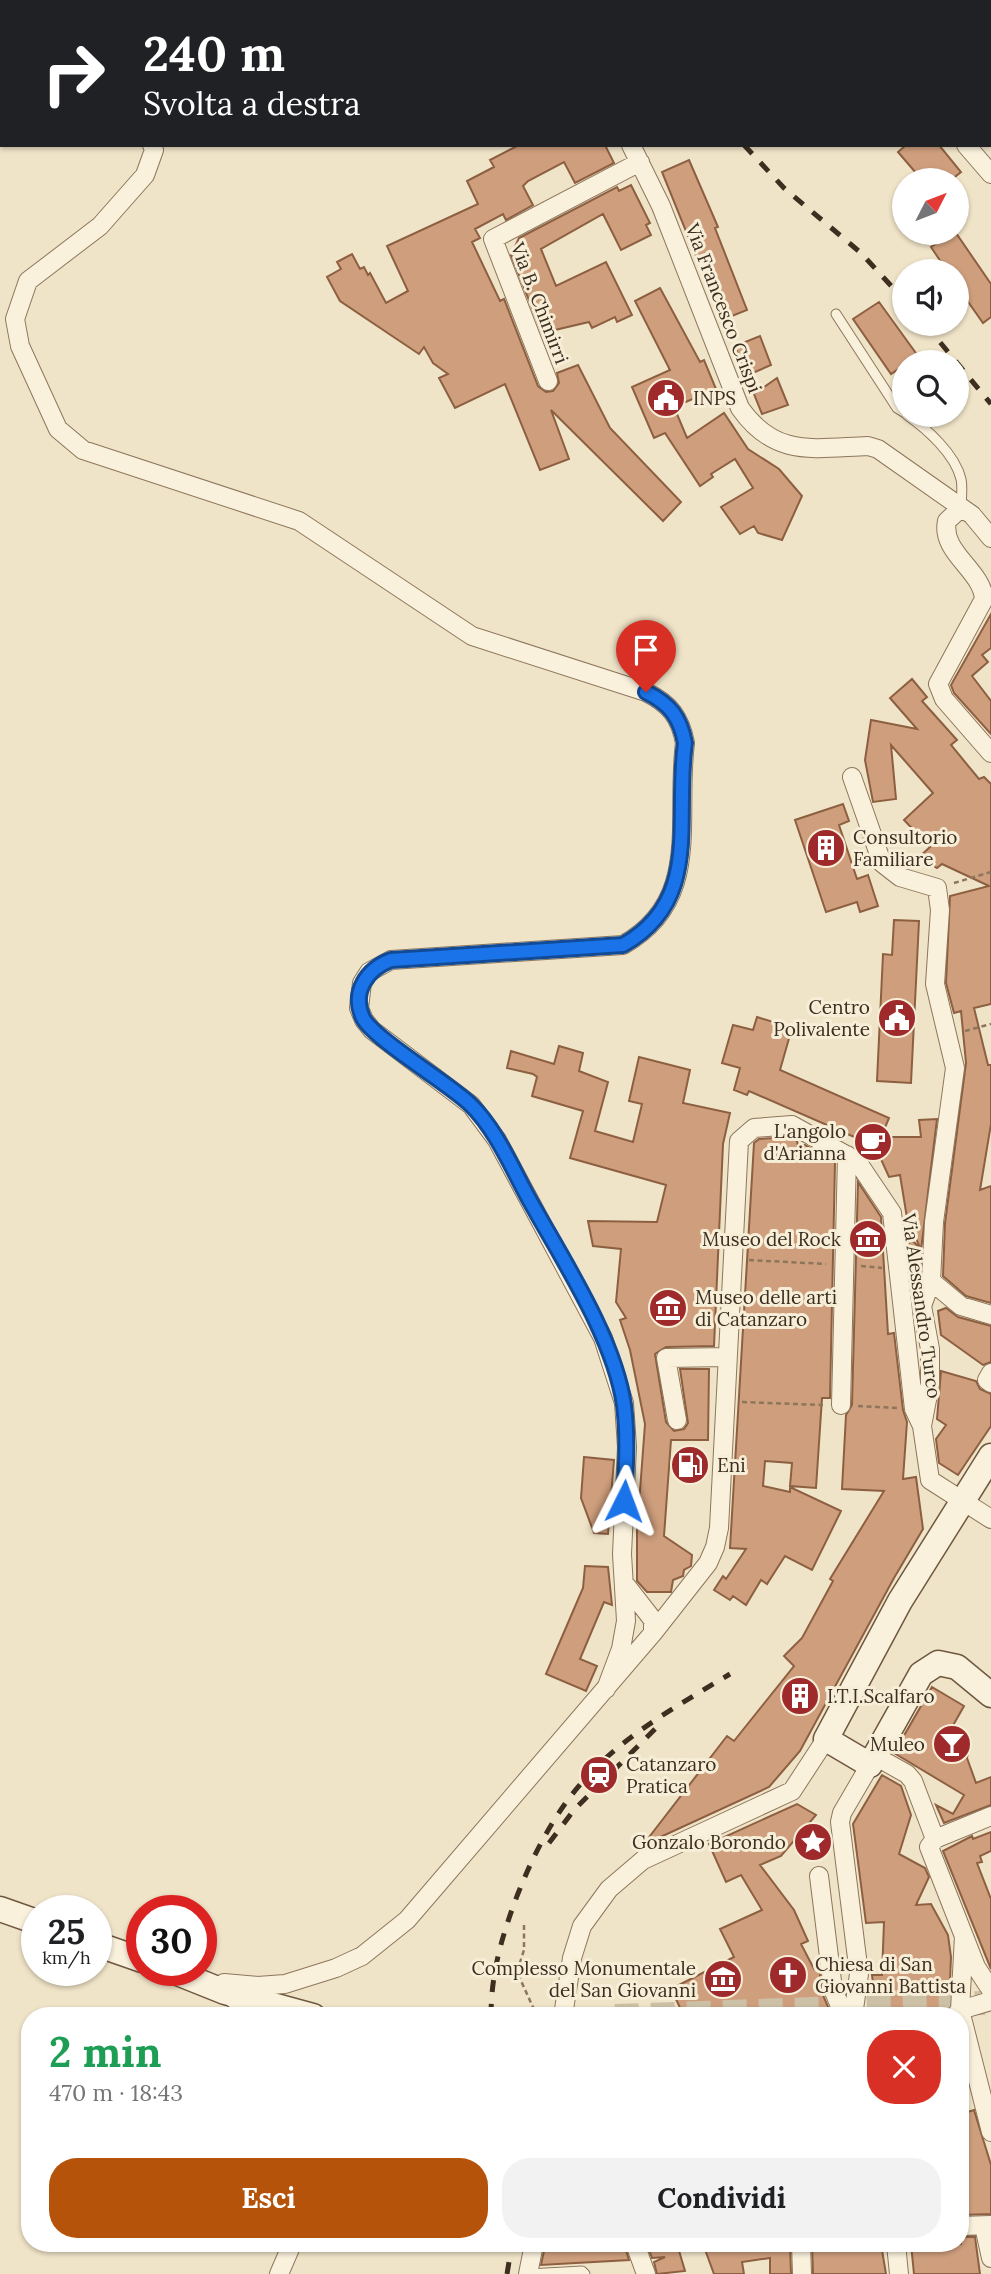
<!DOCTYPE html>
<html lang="it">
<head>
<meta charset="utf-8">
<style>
  :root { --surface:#fff; --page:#f2f2f2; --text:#202124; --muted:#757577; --accent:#b45309 }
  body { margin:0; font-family:Lora,serif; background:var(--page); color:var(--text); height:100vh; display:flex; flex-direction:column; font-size:26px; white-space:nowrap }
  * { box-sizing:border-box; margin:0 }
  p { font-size:23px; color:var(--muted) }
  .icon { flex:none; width:38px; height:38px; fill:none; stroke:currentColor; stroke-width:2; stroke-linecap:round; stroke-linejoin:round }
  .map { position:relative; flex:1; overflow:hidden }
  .drawer { position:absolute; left:21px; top:2007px; width:948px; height:245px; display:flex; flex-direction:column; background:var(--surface); border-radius:28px; box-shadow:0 2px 5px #0004 }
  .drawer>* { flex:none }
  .guide { position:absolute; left:0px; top:0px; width:992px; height:147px; box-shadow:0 2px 5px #0004; background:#202124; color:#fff; overflow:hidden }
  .needle { width:46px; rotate:48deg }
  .fabs { position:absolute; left:892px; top:168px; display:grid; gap:14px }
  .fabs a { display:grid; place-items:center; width:77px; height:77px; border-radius:50%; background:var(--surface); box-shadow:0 2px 5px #0004; font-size:35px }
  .speed { position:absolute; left:21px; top:1895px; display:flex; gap:14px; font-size:35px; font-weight:700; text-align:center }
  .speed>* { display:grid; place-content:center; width:91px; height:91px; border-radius:50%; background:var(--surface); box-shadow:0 2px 5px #0004; line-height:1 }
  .speed small { font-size:18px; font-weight:400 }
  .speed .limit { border:10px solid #d22; background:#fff; color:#111 }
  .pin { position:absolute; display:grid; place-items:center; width:60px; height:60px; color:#fff; margin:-72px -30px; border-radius:50% 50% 50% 0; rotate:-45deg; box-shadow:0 0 7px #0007 }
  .pin .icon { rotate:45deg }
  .me { position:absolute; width:77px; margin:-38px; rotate:3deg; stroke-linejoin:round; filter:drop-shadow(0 0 5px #0008) }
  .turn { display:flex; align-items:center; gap:24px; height:147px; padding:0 28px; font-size:32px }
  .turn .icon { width:91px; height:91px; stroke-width:2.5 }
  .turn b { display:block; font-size:49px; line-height:60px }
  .round { display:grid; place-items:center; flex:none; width:74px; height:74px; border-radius:28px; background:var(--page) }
  .head { display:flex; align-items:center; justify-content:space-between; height:119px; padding:0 28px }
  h1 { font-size:42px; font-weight:800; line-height:52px; color:#1e9e55 }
  .cta { display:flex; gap:14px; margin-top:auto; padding:14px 28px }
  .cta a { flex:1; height:80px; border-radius:28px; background:var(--accent); color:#fff; font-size:28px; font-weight:800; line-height:80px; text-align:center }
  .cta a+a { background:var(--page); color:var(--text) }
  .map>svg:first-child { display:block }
  .building { fill:#cf9f7d; stroke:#8d5f41; stroke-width:2 }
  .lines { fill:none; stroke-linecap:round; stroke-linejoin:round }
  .secondary-tunnel { stroke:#ccc0a6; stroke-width:24; stroke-dasharray:24 12; stroke-linecap:butt }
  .lane-casing { stroke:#8d765c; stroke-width:11 }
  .street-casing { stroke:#8d765c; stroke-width:20 }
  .secondary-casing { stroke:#6f573f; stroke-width:27 }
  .path { stroke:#8d765c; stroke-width:2.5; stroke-dasharray:5 3.5; stroke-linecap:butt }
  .lane { stroke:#faf1dc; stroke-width:9 }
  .street { stroke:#faf1dc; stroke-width:18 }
  .secondary { stroke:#faf1dc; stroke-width:24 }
  .rail { stroke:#3d2e20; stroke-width:5; stroke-dasharray:12 12; stroke-linecap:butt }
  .route-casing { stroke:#114b97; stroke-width:18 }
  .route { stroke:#1a73e8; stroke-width:12 }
  .labels { text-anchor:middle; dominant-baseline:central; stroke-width:6; stroke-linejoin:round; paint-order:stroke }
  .street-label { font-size:19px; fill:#3d2e20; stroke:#f7eed8 }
  .poi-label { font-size:19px; fill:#3d2e20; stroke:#f7eed8; text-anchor:start }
</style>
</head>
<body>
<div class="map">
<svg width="991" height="2274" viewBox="0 0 991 2274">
  <rect width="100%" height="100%" fill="#f0e4c8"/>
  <!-- building -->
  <path class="building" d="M 519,145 L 605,145 L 614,163 L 575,183 L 564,162 L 528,181 L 523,186 L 533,205 L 506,220 L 503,214 L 475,229 L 480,238 L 472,242 L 500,301 L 504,299 L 538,386 L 546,392 L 553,391 L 559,383 L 557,373 L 578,365 L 610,428 L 681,502 L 663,521 L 551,410 L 569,459 L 540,470 L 505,384 L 455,408 L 439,378 L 448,374 L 433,363 L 424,347 L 419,354 L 340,301 L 327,277 L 341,269 L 337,262 L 352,254 L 360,269 L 364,267 L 368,275 L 370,273 L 386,303 L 408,291 L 387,246 L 478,204 L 467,181 L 494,167 L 490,160 Z
    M 906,145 L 939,145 L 961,172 L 951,180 L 922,180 L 898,152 Z
    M 689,160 L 718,227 L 715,228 L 747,310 L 722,320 L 662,172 Z
    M 631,185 L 650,223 L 646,225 L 651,235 L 621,250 L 603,214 L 541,249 L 556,286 L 606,262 L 632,315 L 617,322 L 615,317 L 592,328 L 589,322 L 542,333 L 511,255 L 519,238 L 617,187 L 619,191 Z
    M 952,233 L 956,233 L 991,284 L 991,317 L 983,323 L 957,286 L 957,271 L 947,271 L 931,247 Z
    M 660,288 L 700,362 L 704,360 L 716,389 L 674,407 L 687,438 L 724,413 L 748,449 L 779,469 L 802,496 L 782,540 L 758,533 L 754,526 L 740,534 L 721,507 L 753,488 L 735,459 L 711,474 L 713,477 L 700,486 L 665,433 L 654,438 L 632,387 L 670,370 L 635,301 Z
    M 879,302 L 918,356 L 891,374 L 853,319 Z
    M 760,336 L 771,365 L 746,376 L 735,346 Z
    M 777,378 L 788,405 L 762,414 L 754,394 Z
    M 991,614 L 991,648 L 982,655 L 988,662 L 972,676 L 991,701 L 991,734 L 954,693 L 951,685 Z
    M 912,679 L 927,697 L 922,701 L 957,740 L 951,745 L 979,779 L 984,777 L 991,784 L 991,1004 L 974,1008 L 988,1065 L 991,1065 L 991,1124 L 980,1190 L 991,1186 L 991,1303 L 966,1296 L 943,1276 L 945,1223 L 966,1063 L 961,1011 L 954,1013 L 946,983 L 950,896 L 989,886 L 942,864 L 937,868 L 919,857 L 930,847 L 904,820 L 933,793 L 891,745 L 896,799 L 873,802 L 865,760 L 871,720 L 917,729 L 890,698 Z
    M 843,804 L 849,821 L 839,825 L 857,879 L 868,875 L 878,906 L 860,912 L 857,902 L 826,912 L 795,820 Z
    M 894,920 L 919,921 L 911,1083 L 877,1081 L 883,954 L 892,955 Z
    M 757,1017 L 792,1028 L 780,1070 L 889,1118 L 881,1137 L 921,1137 L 919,1120 L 937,1119 L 921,1250 L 907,1218 L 900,1175 L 889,1177 L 875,1146 L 749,1091 L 747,1095 L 734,1090 L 740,1068 L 722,1063 L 733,1025 L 753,1030 Z
    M 559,1046 L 583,1053 L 579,1071 L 608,1082 L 595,1131 L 633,1142 L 642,1104 L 629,1101 L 639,1057 L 690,1070 L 683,1103 L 730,1113 L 723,1144 L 714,1346 L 666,1347 L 655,1354 L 666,1422 L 674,1431 L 684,1429 L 688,1423 L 680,1369 L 709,1369 L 708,1440 L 671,1440 L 664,1536 L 692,1555 L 691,1566 L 684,1570 L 683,1576 L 673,1580 L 671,1592 L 647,1592 L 637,1581 L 637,1531 L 645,1424 L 630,1350 L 620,1320 L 626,1318 L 616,1302 L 621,1249 L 593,1246 L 588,1221 L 657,1222 L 666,1185 L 570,1158 L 583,1111 L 532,1096 L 537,1077 L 533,1074 L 507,1068 L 511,1051 L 554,1064 Z
    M 791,1137 L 797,1141 L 798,1146 L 805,1145 L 835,1162 L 830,1398 L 822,1398 L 816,1488 L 790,1486 L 792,1463 L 765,1461 L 763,1486 L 790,1492 L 790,1487 L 841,1511 L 812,1570 L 785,1556 L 767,1584 L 761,1580 L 746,1605 L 733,1596 L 730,1600 L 714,1590 L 723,1576 L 726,1579 L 746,1549 L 730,1548 L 754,1143 L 759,1139 Z
    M 858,1182 L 881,1217 L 888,1334 L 894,1333 L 903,1410 L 907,1422 L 903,1479 L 916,1477 L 923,1529 L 894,1578 L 800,1751 L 769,1787 L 643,1845 L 727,1736 L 734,1741 L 794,1666 L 784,1656 L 802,1638 L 833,1581 L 830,1579 L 884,1491 L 842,1489 L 846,1415 L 852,1405 Z
    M 908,1235 L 921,1250 L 920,1279 L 912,1280 Z
    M 946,1308 L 958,1317 L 991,1326 L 991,1362 L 983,1365 L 941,1335 L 938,1311 Z
    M 941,1371 L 976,1381 L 980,1389 L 991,1394 L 991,1426 L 958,1475 L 939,1463 L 936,1439 L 946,1425 L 937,1419 Z
    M 584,1457 L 614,1460 L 608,1534 L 594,1533 L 581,1498 Z
    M 585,1566 L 608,1567 L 612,1605 L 604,1602 L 580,1659 L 597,1666 L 586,1691 L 546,1674 L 583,1588 Z
    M 932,1687 L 964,1706 L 951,1729 L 969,1746 L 967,1758 L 976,1783 L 991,1777 L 991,1805 L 944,1823 L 936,1805 L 953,1814 L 964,1795 L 894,1753 Z
    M 882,1775 L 901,1786 L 911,1815 L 899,1854 L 925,1868 L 929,1877 L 916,1905 L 931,1904 L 948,1935 L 951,1957 L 949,2005 L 941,2016 L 877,2016 L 872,1975 L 882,1975 L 884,1922 L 866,1923 L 853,1824 Z
    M 797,1804 L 816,1815 L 781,1856 L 760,1865 L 794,1910 L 808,1941 L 801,1944 L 814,1969 L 819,1967 L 822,1993 L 832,2016 L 684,2016 L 671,1989 L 734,1957 L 720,1929 L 762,1910 L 741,1875 L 726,1882 L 709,1844 Z
    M 991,1832 L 991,1851 L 980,1856 L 982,1862 L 977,1863 L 991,1899 L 991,1969 L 943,1851 L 972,1836 L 973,1839 Z
    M 974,2110 L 991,2165 L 991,2214 L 961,2215 L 961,2114 Z
    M 961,2237 L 975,2237 L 980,2274 L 914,2274 L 911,2244 L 961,2244 Z
    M 592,2244 L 624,2244 L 629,2260 L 541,2265 L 544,2251 Z
    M 647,2244 L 677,2244 L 685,2271 L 657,2274 L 654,2262 L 665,2257 L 652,2258 Z
    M 703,2244 L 790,2244 L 791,2274 L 770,2274 L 770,2258 L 742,2262 L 744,2274 L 714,2274 Z
    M 812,2244 L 881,2244 L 886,2274 L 813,2274 Z"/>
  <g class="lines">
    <!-- secondary-tunnel -->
    <path class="secondary-tunnel" d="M 615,2016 L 985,2003"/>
    <defs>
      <path id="lane" d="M 900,0 L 901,2
        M 836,314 L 897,408 L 905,413
        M 907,415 C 927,429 955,454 961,479 C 963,488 961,499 961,508
        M 534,2244 L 552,2244
        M 528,2274 L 582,2271 L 585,2274"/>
      <path id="street" d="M 547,0 L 549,2
        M 843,0 L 844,2
        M 952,2 L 952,0
        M 0,16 L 2,19
        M 990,47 L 991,47
        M 152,145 L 154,150 L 145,175 L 100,226 L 28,281 L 15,319 L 20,346 L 58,429 L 83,450 L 299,521 L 472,636 L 646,692 C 670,704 680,717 685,743 C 675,820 703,900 623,945 L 391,960 L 369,972 L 362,983 L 359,1008 L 364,1020 L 372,1030 L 471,1105 L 497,1140 L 603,1338 L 624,1403 L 627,1447 L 622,1554 L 626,1621 L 621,1649 L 606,1689
        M 631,145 L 661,206 L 740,408 C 775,458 813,448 868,446 L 878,449 L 972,515 L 991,538
        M 966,145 L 991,174
        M 548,381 L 493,239 L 640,162
        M 961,508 L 947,521 C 940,552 982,570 984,599 L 938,684 L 944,699 L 991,753
        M 852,777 L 882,863 L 900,877 L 937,888 L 940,910 L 935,984 L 955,1068 L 934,1222 L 931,1281 L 922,1306 L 930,1349 L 930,1384 L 922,1426
        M 931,1281 L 961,1306 L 991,1315
        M 991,1373 L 987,1380 L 991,1383
        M 841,1405 L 847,1155
        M 677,1420 L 666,1358 L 727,1357
        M 625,1584 L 653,1620 L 653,1633
        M 875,1756 L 907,1774 L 913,1781 L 935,1839
        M 935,1839 L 929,1847 L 976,1967 L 991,1990
        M 935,1839 L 991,1816
        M 819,1876 L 833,1989 L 844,2016
        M 964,1936 L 960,2010 L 991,2132
        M 224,1983 L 258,1986 L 285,1984 L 336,1968 L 362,1956 L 407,1920 L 653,1633 L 708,1563 L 715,1547 L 719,1528 L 739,1141 L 754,1128 L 792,1125 L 857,1161 L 892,1213 L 914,1409 L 922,1426 L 930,1480 L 991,1519
        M 234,1999 L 256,2016
        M 563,2016 L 572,1958 L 582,1926 L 609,1889 L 643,1860 L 792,1791 L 826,1739
        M 853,2016 L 859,1974 L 840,1822 L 842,1813 L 870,1765
        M 955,2016 L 960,2010 L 991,2001
        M 961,2226 L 991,2225
        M 984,2226 L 991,2258
        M 635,2244 L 646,2274
        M 801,2244 L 802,2274
        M 896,2244 L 899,2274
        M 279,2274 L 292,2244
        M 528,2274 L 534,2244"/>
      <path id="secondary" d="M 991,1456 L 900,1601 L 826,1739 L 870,1765 L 921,1674 L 938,1663 L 957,1667 L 991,1695
        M 0,1909 L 37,1922
        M 96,1944 L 142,1960
        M 170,1970 L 225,1992 L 313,2016"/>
    </defs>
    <!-- lane casing -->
    <use href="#lane" class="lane-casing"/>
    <!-- street casing -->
    <use href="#street" class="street-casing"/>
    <!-- secondary casing -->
    <use href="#secondary" class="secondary-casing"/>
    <!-- path -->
    <path class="path" d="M 954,883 L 991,872
      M 965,1031 L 991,1024
      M 749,1260 L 826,1264
      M 861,1266 L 882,1268
      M 742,1402 L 823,1405
      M 858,1406 L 897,1408
      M 524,1925 L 524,1950 L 517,1972 L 537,2016"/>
    <!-- lane -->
    <use href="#lane" class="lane"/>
    <!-- street -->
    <use href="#street" class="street"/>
    <!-- secondary -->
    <use href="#secondary" class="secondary"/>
    <!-- rail -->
    <path class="rail" d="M 690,0 L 690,2
      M 744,145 L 784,188 L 861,253 L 905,301
      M 925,324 L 991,404
      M 549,1843 L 574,1810 L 659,1725
      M 491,2016 C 491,1973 502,1936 517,1896 C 566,1772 619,1740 730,1674
      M 507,2274 L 512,2244"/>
  </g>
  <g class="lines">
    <defs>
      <path id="route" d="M 624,1501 C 626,1469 628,1437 624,1405 C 614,1337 562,1259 529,1199 C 512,1168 496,1129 470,1104 C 448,1083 374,1039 363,1018 C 351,992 367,969 391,960 L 623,945 C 703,900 674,819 685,743 C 680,717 670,704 646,692"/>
    </defs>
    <!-- route casing -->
    <use href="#route" class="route-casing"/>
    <!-- route -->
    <use href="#route" class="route"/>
  </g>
  <!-- icons -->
  <defs>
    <symbol id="civic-disc" viewBox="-11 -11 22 22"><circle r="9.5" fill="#9e2a2b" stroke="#f7eed8"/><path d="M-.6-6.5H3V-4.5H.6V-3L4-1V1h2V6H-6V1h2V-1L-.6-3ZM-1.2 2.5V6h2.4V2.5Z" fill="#fff"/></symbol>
    <symbol id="building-disc" viewBox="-11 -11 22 22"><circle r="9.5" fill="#9e2a2b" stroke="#f7eed8"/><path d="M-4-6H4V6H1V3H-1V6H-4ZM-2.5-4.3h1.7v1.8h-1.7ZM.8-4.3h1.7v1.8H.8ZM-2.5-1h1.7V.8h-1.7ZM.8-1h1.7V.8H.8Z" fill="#fff"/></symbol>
    <symbol id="cafe-disc" viewBox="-11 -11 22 22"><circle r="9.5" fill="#9e2a2b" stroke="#f7eed8"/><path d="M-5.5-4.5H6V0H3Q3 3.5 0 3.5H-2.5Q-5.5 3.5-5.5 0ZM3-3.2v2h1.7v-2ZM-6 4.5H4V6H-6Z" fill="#fff"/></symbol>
    <symbol id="museum-disc" viewBox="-11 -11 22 22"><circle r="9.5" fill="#9e2a2b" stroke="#f7eed8"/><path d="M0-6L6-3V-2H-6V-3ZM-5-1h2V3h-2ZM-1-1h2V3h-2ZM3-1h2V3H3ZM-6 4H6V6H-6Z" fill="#fff"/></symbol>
    <symbol id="fuel-disc" viewBox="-11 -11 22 22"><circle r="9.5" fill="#9e2a2b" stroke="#f7eed8"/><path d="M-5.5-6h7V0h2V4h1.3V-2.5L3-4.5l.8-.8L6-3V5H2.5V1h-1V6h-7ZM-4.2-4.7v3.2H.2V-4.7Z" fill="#fff"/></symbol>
    <symbol id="bar-disc" viewBox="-11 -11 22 22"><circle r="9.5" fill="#9e2a2b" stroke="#f7eed8"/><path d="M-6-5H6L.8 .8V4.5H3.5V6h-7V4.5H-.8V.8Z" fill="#fff"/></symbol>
    <symbol id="station-disc" viewBox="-11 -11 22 22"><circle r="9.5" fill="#9e2a2b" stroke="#f7eed8"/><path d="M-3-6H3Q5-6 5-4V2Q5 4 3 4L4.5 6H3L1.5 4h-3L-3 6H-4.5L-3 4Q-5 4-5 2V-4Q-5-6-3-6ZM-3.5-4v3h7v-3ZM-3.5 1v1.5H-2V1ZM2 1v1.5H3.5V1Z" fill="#fff"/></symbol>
    <symbol id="sight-disc" viewBox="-11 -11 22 22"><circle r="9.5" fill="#9e2a2b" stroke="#f7eed8"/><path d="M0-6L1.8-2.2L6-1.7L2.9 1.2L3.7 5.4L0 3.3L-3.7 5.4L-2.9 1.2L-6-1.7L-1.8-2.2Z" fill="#fff"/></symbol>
    <symbol id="church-disc" viewBox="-11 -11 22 22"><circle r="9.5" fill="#9e2a2b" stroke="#f7eed8"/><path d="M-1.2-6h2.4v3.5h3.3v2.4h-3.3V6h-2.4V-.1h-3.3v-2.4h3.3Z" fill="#fff"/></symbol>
  </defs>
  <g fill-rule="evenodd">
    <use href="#civic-disc" x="644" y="376" width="44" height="44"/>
    <use href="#building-disc" x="804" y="826" width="44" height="44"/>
    <use href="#civic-disc" x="875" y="996" width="44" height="44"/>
    <use href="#cafe-disc" x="851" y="1120" width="44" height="44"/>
    <use href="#museum-disc" x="846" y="1217" width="44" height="44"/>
    <use href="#museum-disc" x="646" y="1286" width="44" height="44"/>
    <use href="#fuel-disc" x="668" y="1443" width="44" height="44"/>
    <use href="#building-disc" x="778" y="1674" width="44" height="44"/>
    <use href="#bar-disc" x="930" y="1722" width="44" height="44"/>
    <use href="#station-disc" x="577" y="1753" width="44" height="44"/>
    <use href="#sight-disc" x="791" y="1820" width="44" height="44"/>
    <use href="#church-disc" x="766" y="1953" width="44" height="44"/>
    <use href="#museum-disc" x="701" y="1957" width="44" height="44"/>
  </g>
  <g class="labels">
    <!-- street labels -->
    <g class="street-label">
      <text transform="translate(540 303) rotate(69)">Via B. Chimirri</text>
      <text transform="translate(724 308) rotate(69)">Via Francesco Crispi</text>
      <text transform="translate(922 1306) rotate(82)">Via Alessandro Turco</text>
    </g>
    <!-- poi labels -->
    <g class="poi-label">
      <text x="693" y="398">INPS</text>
      <text x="853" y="837">Consultorio<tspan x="853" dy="22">Familiare</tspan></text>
      <text x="870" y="1007" text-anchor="end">Centro<tspan x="870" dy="22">Polivalente</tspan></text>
      <text x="846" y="1131" text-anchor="end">L'angolo<tspan x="846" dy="22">d'Arianna</tspan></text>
      <text x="841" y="1239" text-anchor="end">Museo del Rock</text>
      <text x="695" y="1297">Museo delle arti<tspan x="695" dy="22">di Catanzaro</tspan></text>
      <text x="717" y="1465">Eni</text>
      <text x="827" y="1696">I.T.I.Scalfaro</text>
      <text x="925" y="1744" text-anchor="end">Muleo</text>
      <text x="626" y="1764">Catanzaro<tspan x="626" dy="22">Pratica</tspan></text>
      <text x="786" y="1842" text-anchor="end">Gonzalo Borondo</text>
      <text x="815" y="1964">Chiesa di San<tspan x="815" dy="22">Giovanni Battista</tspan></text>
      <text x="696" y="1968" text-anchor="end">Complesso Monumentale<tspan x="696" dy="22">del San Giovanni</tspan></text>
    </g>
  </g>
</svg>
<div class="fabs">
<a><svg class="needle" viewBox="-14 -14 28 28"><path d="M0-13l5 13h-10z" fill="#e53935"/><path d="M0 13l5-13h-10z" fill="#757577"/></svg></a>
<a><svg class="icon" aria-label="sound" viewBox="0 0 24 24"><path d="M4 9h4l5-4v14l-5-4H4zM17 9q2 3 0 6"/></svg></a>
<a><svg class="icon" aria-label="search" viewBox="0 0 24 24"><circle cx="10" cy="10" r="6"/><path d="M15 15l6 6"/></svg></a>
</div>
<div class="speed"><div>25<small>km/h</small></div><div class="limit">30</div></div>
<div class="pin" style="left:646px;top:692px;background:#d93025"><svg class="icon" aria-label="arrive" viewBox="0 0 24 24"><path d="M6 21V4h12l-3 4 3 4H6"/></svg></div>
<svg class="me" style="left:624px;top:1501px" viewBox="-20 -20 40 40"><path d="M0-17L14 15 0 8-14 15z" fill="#1a73e8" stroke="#fff" stroke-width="4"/></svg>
<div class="guide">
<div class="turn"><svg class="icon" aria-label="right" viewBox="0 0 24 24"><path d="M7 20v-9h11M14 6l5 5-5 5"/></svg><div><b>240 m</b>Svolta a destra</div></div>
</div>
<section class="drawer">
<div class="head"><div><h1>2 min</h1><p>470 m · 18:43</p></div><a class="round" style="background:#d93025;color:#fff"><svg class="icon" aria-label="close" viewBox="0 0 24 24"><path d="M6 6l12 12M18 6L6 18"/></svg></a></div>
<div class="cta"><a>Esci</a><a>Condividi</a></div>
</section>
</div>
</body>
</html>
